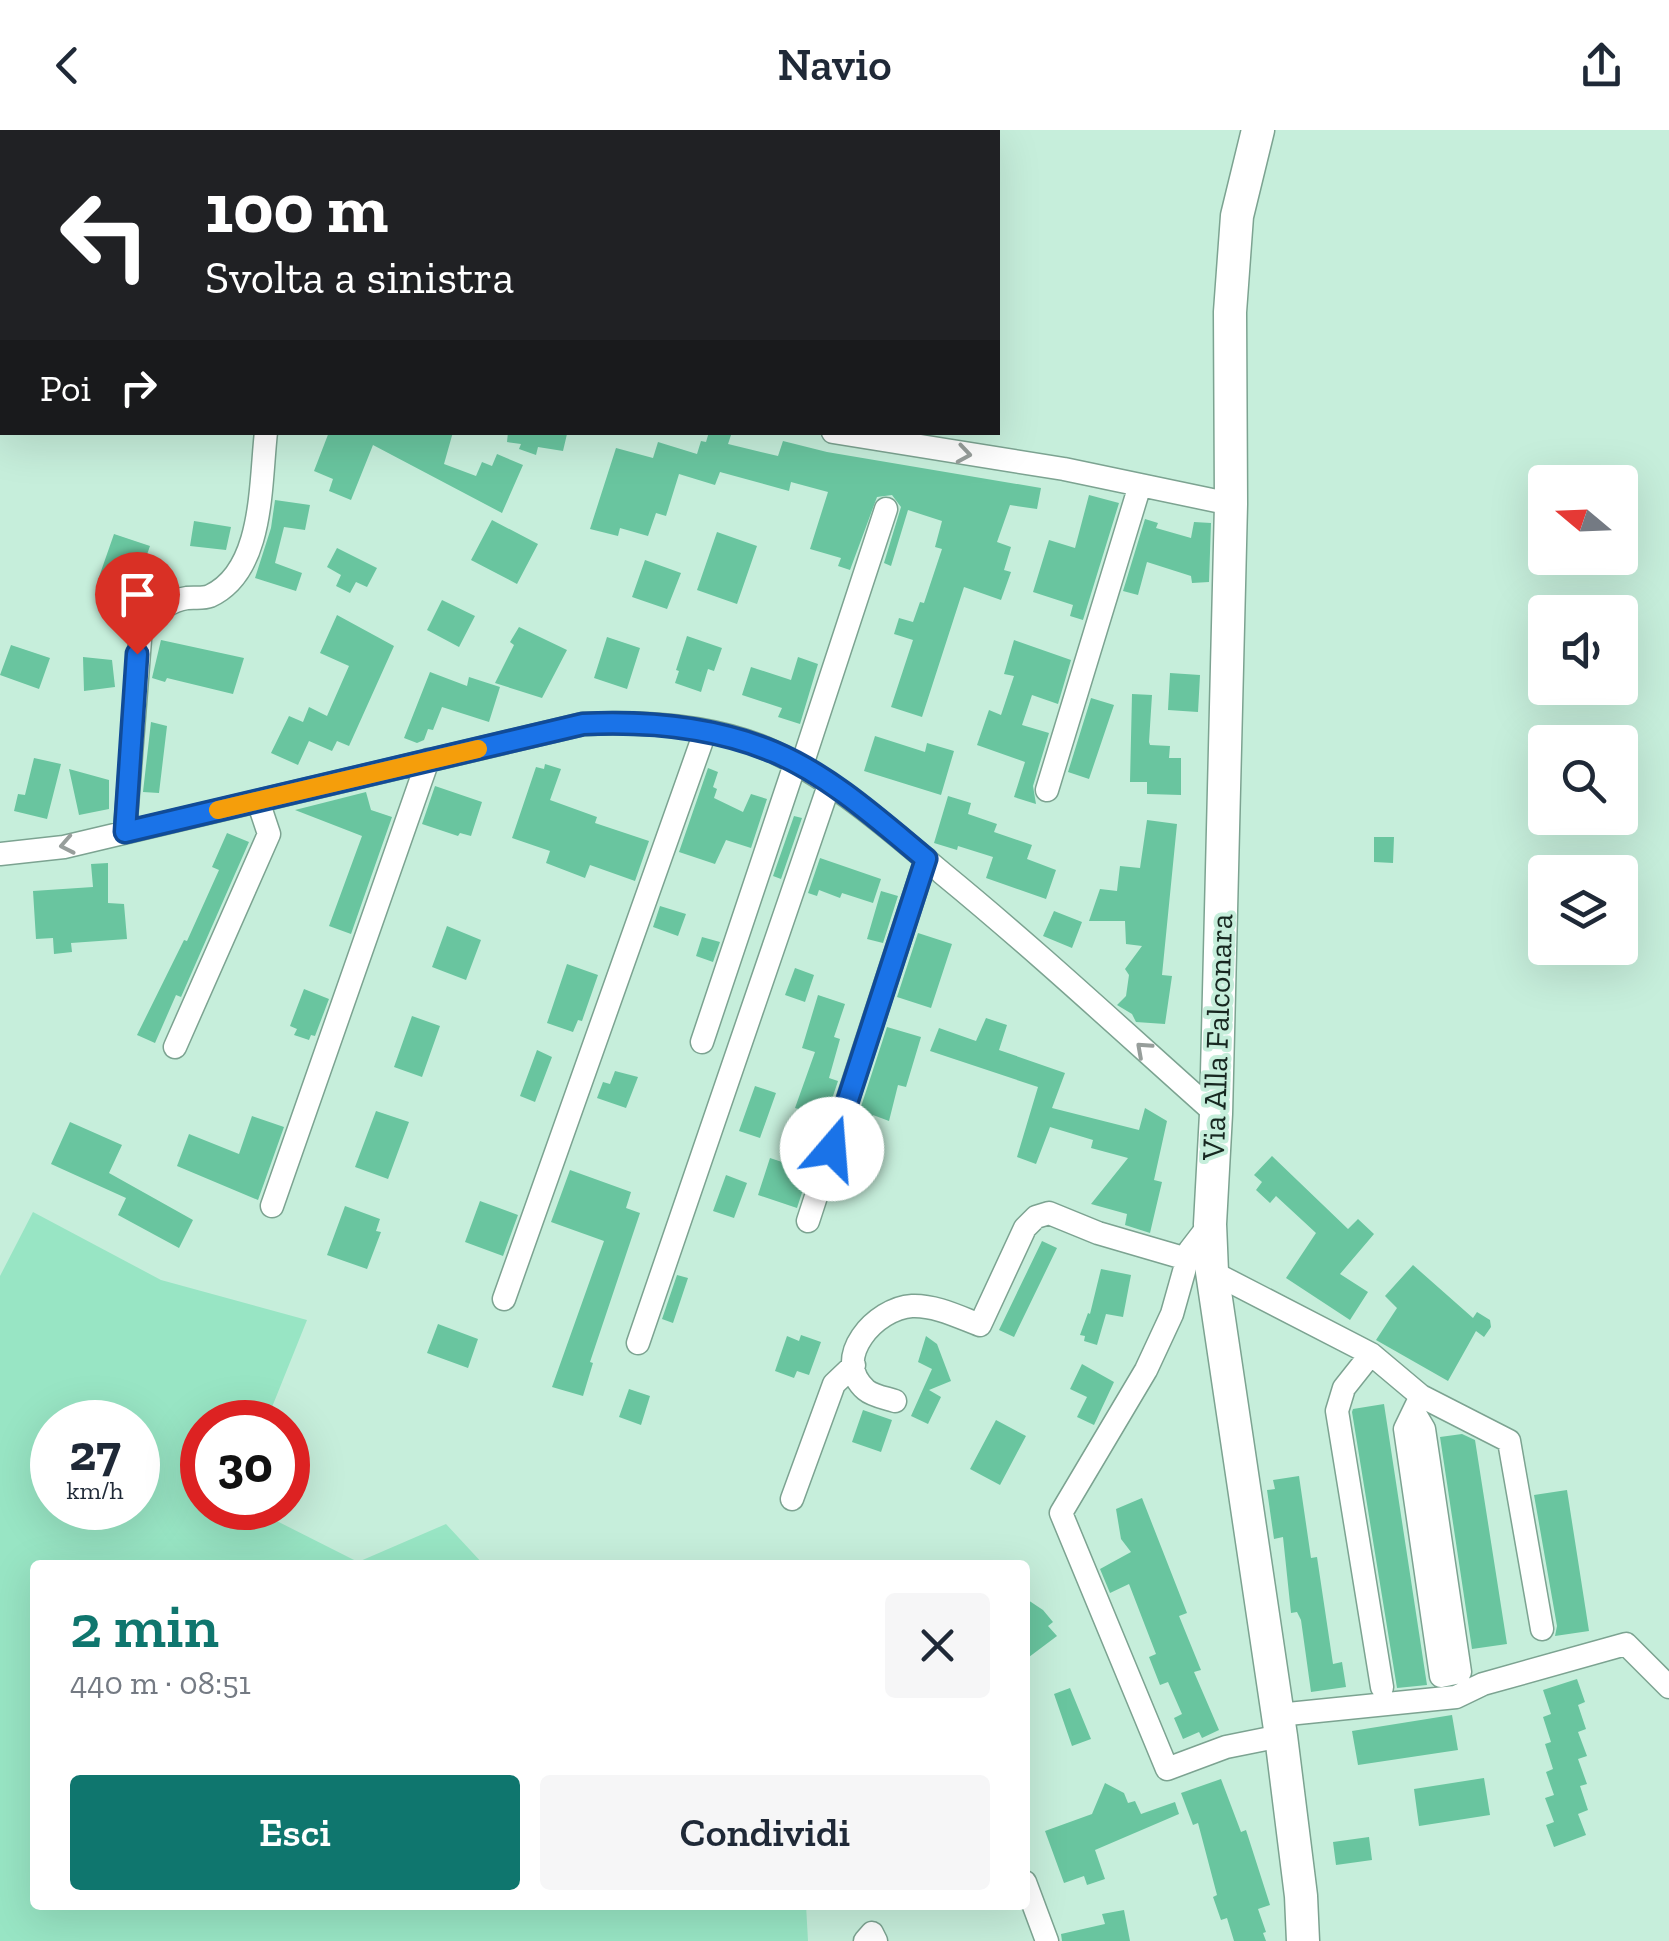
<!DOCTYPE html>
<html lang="it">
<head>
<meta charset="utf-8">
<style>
  :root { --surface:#fff; --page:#f6f6f7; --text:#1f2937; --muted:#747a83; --accent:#0f766e }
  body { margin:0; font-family:"Zilla Slab",serif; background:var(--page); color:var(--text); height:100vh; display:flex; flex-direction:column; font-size:38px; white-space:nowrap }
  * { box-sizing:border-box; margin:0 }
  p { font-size:32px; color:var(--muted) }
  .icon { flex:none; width:55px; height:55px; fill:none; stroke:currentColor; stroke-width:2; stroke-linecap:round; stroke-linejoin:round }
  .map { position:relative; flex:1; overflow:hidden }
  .drawer { position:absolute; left:30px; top:1430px; width:1000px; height:350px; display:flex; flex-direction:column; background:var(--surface); border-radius:10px; box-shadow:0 10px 40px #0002 }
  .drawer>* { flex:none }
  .top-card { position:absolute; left:0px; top:0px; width:1000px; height:305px; box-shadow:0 10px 40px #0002; background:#202124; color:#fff; overflow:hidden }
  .needle { width:65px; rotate:289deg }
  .controls { position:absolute; left:1528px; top:335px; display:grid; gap:20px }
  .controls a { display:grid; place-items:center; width:110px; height:110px; border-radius:10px; background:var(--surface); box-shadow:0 10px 40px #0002; font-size:50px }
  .speed { position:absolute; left:30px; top:1270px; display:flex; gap:20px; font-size:50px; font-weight:700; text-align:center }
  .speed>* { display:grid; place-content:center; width:130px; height:130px; border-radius:50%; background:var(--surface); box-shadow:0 10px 40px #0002; line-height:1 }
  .speed small { font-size:25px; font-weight:400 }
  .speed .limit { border:15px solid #d22; background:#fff; color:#111 }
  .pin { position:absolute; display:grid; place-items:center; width:85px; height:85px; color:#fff; margin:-102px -42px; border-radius:50% 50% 50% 0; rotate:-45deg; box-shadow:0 0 10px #0007 }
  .pin .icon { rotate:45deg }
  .me { position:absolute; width:110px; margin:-55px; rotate:18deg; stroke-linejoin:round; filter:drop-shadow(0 0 8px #0008) }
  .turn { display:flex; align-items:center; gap:35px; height:210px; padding:0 40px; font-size:45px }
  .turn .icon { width:130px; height:130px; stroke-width:2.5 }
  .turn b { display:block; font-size:70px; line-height:85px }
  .then { display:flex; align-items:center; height:95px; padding:0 40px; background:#0003; gap:20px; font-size:38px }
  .round { display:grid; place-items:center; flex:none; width:105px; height:105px; border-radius:10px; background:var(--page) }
  .head { display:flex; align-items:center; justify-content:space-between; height:170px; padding:0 40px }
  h1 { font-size:60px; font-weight:600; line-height:75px; color:var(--accent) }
  .cta { display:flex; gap:20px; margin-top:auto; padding:20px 40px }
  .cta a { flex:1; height:115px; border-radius:10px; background:var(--accent); color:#fff; font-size:40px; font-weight:600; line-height:115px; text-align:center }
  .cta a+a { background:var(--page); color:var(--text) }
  header { display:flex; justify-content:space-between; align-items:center; height:130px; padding:0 40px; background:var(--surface); font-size:45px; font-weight:600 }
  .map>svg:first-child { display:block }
  .green { fill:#98e5c4; fill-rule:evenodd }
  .building { fill:#69c59f }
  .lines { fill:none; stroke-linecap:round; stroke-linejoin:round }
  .street-casing { stroke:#7ca391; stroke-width:25 }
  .secondary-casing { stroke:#7ca391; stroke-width:35 }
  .street { stroke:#fff; stroke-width:22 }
  .secondary { stroke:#fff; stroke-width:32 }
  .oneway { stroke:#979e9b }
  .route-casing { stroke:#114b97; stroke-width:25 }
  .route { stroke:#1a73e8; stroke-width:18 }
  .slow { stroke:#f59e0b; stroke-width:18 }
  .labels { text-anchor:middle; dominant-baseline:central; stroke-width:8; stroke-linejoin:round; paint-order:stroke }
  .street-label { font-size:32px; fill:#172720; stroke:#c6eedb }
</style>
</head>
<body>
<header><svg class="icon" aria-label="back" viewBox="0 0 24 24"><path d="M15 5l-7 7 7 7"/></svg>Navio<svg class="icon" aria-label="share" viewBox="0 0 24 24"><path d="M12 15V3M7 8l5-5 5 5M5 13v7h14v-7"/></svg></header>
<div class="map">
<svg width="1669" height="1811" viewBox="0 0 1669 1811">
  <rect width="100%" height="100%" fill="#c6eedb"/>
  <!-- green -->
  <path class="green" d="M 33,1082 L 161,1150 L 307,1190 L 266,1292 L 202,1292 L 202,1378 L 251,1378 L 358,1432 L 446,1394 L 484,1435 L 35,1435 L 35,1775 L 806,1775 L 808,1811 L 0,1811 L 0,1146 ZM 52,1292 L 138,1292 L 138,1378 L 52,1378 Z"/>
  <!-- building -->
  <path class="building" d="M 329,302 L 453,302 L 444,334 L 476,346 L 482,332 L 492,336 L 497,324 L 523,335 L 502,383 L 373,315 L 351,370 L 329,361 L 333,349 L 314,341 Z
    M 508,302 L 558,302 L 567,304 L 563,321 L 538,317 L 536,325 L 519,319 L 521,314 L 507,312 Z
    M 709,302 L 732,302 L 728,314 L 778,326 L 783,311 L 827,322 L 1041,358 L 1037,379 L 1010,375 L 997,412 L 1011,417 L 1004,440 L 1011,442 L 1001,470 L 964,457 L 922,587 L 891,577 L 913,510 L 894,504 L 899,488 L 913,492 L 920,472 L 924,473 L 942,419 L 935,417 L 942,391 L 908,380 L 891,436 L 884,433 L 901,377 L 892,365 L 877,367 L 850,440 L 838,436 L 841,428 L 810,419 L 828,362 L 791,352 L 789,361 L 720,342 L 715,355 L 679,344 L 666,386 L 656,383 L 648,406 L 620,398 L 618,406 L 590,399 L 616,318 L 653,328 L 658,312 L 697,324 L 701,311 L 706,312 Z
    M 1089,365 L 1119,373 L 1083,490 L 1070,486 L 1073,475 L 1033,462 L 1049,410 L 1075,418 Z
    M 275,370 L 310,375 L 305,400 L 284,397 L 275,433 L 302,443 L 296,461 L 255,448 L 271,398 Z
    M 1145,389 L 1158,393 L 1156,398 L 1191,408 L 1194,392 L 1211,393 L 1209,452 L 1192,453 L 1191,446 L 1147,432 L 1138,465 L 1123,461 Z
    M 492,390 L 538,414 L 517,454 L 471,430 Z
    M 194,391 L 231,397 L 226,420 L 190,416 Z
    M 717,402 L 757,416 L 737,474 L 697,460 Z
    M 114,404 L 150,416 L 135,459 L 99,447 Z
    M 337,418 L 377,438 L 367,457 L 356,452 L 350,463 L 336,456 L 341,445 L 327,437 Z
    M 645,430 L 681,443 L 667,479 L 632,467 Z
    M 442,470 L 475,486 L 459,517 L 427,500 Z
    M 337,485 L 394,516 L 349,616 L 337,611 L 332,621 L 309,611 L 298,635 L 271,623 L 289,586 L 303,592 L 309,577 L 327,586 L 349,536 L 320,523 Z
    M 519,497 L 567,520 L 542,568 L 495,553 L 514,515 L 510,512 Z
    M 687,506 L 722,518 L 714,541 L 708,539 L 701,562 L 675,553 L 679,541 L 676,540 Z
    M 607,507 L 640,518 L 627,559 L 594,548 Z
    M 161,510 L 244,528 L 233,564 L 167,548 L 165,552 L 152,548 Z
    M 1014,510 L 1071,530 L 1058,574 L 1032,565 L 1022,595 L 1049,603 L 1033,656 L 1036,674 L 1014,667 L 1025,632 L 977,615 L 989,580 L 1001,585 L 1014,546 L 1004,544 Z
    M 11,515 L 50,528 L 39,559 L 0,545 Z
    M 83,527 L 112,530 L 115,557 L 84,561 Z
    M 798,527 L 818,534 L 800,594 L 778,587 L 782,578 L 742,565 L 751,537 L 791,550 Z
    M 430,542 L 467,556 L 469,547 L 500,557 L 489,592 L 442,577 L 433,600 L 428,599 L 424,610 L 417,613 L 404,608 Z
    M 1170,543 L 1200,545 L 1198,582 L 1168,580 Z
    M 1132,564 L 1152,565 L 1149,612 L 1150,615 L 1170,616 L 1169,628 L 1181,628 L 1181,665 L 1147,664 L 1147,652 L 1130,652 Z
    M 1091,568 L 1114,575 L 1089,649 L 1068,642 Z
    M 151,592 L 167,596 L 159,663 L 143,662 Z
    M 875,606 L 925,622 L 927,613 L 954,621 L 941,665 L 864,641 Z
    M 34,628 L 61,634 L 47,689 L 14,681 L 18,664 L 25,665 Z
    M 545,634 L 561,639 L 550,670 L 597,687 L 595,693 L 649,711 L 635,751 L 590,735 L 585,748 L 546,733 L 550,721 L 512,708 L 536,637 L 544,639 Z
    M 708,638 L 718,642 L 713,657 L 717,659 L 714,668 L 743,682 L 751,664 L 767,669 L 751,718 L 726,710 L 715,734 L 679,722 Z
    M 69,639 L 109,650 L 109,679 L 79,685 Z
    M 435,656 L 482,672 L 471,706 L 460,703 L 458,706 L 422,694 Z
    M 366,662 L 371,680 L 392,687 L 351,804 L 329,796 L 362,706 L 295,680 Z
    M 948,666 L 971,673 L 968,684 L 997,694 L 994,702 L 1032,715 L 1027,729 L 1056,740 L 1046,769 L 986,748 L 993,727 L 958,716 L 957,720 L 934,713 Z
    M 794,686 L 802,688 L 781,749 L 773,746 Z
    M 1147,690 L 1177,694 L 1162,845 L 1172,846 L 1165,894 L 1136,892 L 1132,884 L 1117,875 L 1126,866 L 1129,845 L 1125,839 L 1142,816 L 1126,814 L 1125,791 L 1089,791 L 1100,759 L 1117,761 L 1120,736 L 1140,738 Z
    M 227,703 L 249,712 L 181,867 L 176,865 L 155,913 L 137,905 L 184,810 L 187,811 L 219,740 L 212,737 Z
    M 1374,707 L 1394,707 L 1393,733 L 1374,732 Z
    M 820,728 L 881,749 L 873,773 L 842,763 L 840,768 L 819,760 L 817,766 L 808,763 Z
    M 108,733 L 108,773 L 124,774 L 127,809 L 71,813 L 72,822 L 54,824 L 53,808 L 36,809 L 33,761 L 93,757 L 91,734 Z
    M 881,761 L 898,766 L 883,813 L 867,809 Z
    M 660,776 L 686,784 L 678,806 L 653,797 Z
    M 1054,781 L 1082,792 L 1072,818 L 1043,806 Z
    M 447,796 L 481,810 L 466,850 L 432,837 Z
    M 918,803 L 952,814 L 931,878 L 897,867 Z
    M 702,807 L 720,812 L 713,832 L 696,826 Z
    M 567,834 L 598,845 L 582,891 L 578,890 L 573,902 L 547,893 Z
    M 795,838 L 814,845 L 805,872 L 785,865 Z
    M 304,859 L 329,869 L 315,906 L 311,905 L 309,910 L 294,905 L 297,899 L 290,896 Z
    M 818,865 L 845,874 L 834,907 L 840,909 L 829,948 L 838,951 L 826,987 L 795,978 L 815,922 L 802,918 Z
    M 412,886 L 440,896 L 422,947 L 394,937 Z
    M 986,888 L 1007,895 L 999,920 L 1065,943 L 1052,978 L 1139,1000 L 1145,978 L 1167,991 L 1154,1050 L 1162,1052 L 1150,1103 L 1125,1095 L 1127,1084 L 1091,1074 L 1128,1028 L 1091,1018 L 1093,1010 L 1050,997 L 1036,1034 L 1017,1027 L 1038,957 L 930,921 L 939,898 L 976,911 Z
    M 887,897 L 921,907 L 906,957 L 898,955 L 889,991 L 873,985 L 854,1042 L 847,1040 L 846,1043 L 840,1041 Z
    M 537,920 L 552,927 L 535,972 L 520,966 Z
    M 615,941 L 638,947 L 626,978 L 597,968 L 603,952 L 610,954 Z
    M 755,956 L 776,963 L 760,1008 L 739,1001 Z
    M 376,981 L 409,992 L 388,1049 L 355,1037 Z
    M 252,986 L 284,997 L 258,1070 L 177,1036 L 189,1004 L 239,1024 Z
    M 70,992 L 122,1015 L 109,1043 L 193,1090 L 179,1118 L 118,1085 L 126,1068 L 51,1034 Z
    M 1272,1026 L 1348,1099 L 1358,1089 L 1374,1104 L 1340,1144 L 1368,1162 L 1350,1190 L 1286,1148 L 1316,1103 L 1276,1066 L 1270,1073 L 1256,1060 L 1262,1052 L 1254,1045 Z
    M 770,1028 L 809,1041 L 797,1078 L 758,1065 Z
    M 570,1040 L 631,1062 L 626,1078 L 640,1083 L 590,1232 L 593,1233 L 583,1266 L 552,1257 L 604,1111 L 551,1092 Z
    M 726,1045 L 747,1053 L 734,1088 L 713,1081 Z
    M 480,1071 L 518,1085 L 503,1126 L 465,1112 Z
    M 345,1076 L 380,1089 L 376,1101 L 381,1102 L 367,1139 L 327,1125 Z
    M 1042,1111 L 1057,1118 L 1014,1207 L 999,1200 Z
    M 1413,1135 L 1473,1188 L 1477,1182 L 1490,1190 L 1491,1197 L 1484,1207 L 1476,1201 L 1448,1251 L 1376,1210 L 1397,1178 L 1385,1166 Z
    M 1101,1139 L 1131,1145 L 1123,1187 L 1106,1184 L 1097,1215 L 1084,1211 L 1085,1206 L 1080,1205 L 1088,1183 L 1090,1184 Z
    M 677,1145 L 688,1148 L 673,1193 L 662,1189 Z
    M 438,1194 L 478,1209 L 468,1238 L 427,1223 Z
    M 801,1205 L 821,1212 L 809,1245 L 797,1241 L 794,1248 L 775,1241 L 787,1206 L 799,1211 Z
    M 926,1206 L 937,1214 L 951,1251 L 929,1260 L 941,1267 L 928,1294 L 911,1286 L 932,1239 L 918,1232 Z
    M 1082,1234 L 1114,1252 L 1094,1295 L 1077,1287 L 1087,1267 L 1070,1259 Z
    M 629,1259 L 650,1266 L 641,1295 L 619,1287 Z
    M 1384,1274 L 1427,1555 L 1397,1558 L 1352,1282 L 1353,1279 Z
    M 863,1280 L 892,1290 L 881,1322 L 852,1312 Z
    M 996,1290 L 1026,1306 L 1000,1355 L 970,1339 Z
    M 1462,1304 L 1475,1310 L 1507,1514 L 1472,1519 L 1440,1307 Z
    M 1299,1346 L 1311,1428 L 1317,1427 L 1333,1534 L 1342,1532 L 1346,1557 L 1311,1562 L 1301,1490 L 1297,1482 L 1291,1483 L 1283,1407 L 1274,1409 L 1267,1360 L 1275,1359 L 1273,1350 Z
    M 1567,1360 L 1589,1501 L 1555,1506 L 1557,1496 L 1534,1365 Z
    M 1142,1368 L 1187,1483 L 1179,1486 L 1201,1540 L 1194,1542 L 1219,1600 L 1202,1608 L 1199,1602 L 1183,1609 L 1174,1588 L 1182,1584 L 1168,1552 L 1160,1555 L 1149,1527 L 1156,1524 L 1129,1454 L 1110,1463 L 1100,1439 L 1131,1422 L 1121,1409 L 1116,1379 Z
    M 1025,1468 L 1043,1480 L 1053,1492 L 1048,1496 L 1057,1506 L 1025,1530 Z
    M 1577,1549 L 1585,1572 L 1578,1575 L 1586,1599 L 1578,1602 L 1587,1626 L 1578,1629 L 1587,1654 L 1580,1656 L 1588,1680 L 1578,1684 L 1586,1705 L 1554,1717 L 1546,1695 L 1554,1692 L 1545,1668 L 1554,1665 L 1546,1642 L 1553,1639 L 1545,1614 L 1551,1612 L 1543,1587 L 1551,1584 L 1543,1560 Z
    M 1070,1558 L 1091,1609 L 1072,1616 L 1054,1564 Z
    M 1452,1585 L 1458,1620 L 1358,1635 L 1352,1601 Z
    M 1484,1648 L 1490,1685 L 1419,1696 L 1414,1659 Z
    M 1221,1649 L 1241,1702 L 1246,1700 L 1270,1775 L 1258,1779 L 1266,1802 L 1263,1803 L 1266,1811 L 1234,1811 L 1227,1788 L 1221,1790 L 1213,1767 L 1217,1765 L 1198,1693 L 1193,1695 L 1181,1663 Z
    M 1105,1653 L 1124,1663 L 1128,1673 L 1135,1671 L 1141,1684 L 1175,1672 L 1179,1684 L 1095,1720 L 1105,1749 L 1087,1755 L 1084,1746 L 1064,1753 L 1045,1701 L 1092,1684 Z
    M 1369,1707 L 1372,1730 L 1336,1735 L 1333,1712 Z
    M 1124,1780 L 1130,1811 L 1062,1811 L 1061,1804 L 1105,1794 L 1102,1784 Z"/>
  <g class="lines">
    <defs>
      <path id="street" d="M 184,0 L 186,2
        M 396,2 L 400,0
        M 833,302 L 1064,339 L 1231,374
        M 801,638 L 886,379
        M 1047,660 L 1140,355
        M 125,702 L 141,497 C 155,484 167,471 187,468 C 195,467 202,469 210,466 C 264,441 260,354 266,302
        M 0,724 L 64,717 L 583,594 C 646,591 719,595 776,623 C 837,653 891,700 942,743 C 1036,820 1125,903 1216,984
        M 702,912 L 795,634
        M 175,917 L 269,704 L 258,671
        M 272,1076 L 428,630
        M 808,1091 L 926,729
        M 1210,1094 L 1190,1120 L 1172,1184 L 1146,1240 L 1061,1383 L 1167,1639 L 1226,1617 L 1281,1606
        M 1212,1142 L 1371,1224 L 1421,1266 L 1509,1311 L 1542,1499
        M 504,1169 L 705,602
        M 638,1213 L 829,655
        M 1371,1224 L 1344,1258 L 1337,1281 L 1382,1557
        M 895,1271 C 886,1268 873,1266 866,1260 C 830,1228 876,1178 912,1176 C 935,1175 959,1187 980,1195 L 1025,1098 L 1036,1087 L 1049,1083 L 1098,1103 L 1187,1129
        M 1414,1282 L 1424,1299 L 1460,1542 L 1441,1546 L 1405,1299 L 1421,1266
        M 792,1369 L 834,1254 L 854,1235
        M 1278,1585 L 1456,1567 L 1483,1554 L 1626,1514 L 1669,1557
        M 1025,1752 L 1047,1811
        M 865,1811 L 872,1803 L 876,1811"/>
      <path id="secondary" d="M 1258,0 L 1237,86 L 1230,182 L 1231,374 L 1216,984 L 1210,1094 L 1212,1142 L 1281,1606 L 1301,1766 L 1303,1811"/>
    </defs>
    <!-- street casing -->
    <use href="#street" class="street-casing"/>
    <!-- secondary casing -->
    <use href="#secondary" class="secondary-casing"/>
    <!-- street -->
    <use href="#street" class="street"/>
    <!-- secondary -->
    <use href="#secondary" class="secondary"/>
  </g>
  <!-- one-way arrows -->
  <defs><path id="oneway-chevron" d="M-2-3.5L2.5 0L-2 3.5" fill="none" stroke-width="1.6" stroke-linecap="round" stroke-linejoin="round" transform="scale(2.5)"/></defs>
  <g class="oneway">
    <use href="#oneway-chevron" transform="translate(964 324) rotate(9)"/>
    <use href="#oneway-chevron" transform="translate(67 715) rotate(169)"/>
    <use href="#oneway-chevron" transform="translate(1143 919) rotate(-138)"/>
  </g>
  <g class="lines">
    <defs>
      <path id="route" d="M 137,524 L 125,702 L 583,594 C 647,591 714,597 774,622 C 829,645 879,690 926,729 L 832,1019"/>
    </defs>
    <!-- route casing -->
    <use href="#route" class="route-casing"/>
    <!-- route -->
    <use href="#route" class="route"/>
    <!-- slow -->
    <path class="slow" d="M 218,680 L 478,619"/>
  </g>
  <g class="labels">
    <!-- street labels -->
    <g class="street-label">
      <text transform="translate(1217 907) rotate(-88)">Via Alla Falconara</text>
    </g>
  </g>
</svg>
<div class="controls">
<a><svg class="needle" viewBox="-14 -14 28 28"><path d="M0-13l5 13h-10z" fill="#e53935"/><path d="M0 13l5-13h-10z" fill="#747a83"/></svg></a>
<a><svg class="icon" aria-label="sound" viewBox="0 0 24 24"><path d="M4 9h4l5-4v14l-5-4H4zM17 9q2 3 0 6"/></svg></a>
<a><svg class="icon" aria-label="search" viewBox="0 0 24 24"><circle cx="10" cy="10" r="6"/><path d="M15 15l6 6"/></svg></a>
<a><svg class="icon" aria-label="layers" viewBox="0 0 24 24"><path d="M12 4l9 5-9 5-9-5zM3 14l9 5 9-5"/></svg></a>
</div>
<div class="speed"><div>27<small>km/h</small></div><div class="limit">30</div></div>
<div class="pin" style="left:137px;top:524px;background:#d93025"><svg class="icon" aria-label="arrive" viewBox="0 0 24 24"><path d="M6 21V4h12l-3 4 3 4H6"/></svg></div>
<svg class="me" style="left:832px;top:1019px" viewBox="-20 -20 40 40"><circle r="19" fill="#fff"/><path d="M0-13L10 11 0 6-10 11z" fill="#1a73e8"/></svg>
<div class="top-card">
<div class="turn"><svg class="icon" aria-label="left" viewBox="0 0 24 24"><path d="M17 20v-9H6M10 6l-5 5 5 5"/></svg><div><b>100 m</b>Svolta a sinistra</div></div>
<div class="then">Poi<svg class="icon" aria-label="right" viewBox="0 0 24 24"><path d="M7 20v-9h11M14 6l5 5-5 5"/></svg></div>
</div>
<section class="drawer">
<div class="head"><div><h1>2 min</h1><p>440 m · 08:51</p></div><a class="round"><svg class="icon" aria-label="close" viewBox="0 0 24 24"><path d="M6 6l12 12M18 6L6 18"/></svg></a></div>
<div class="cta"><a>Esci</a><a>Condividi</a></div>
</section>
</div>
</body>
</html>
